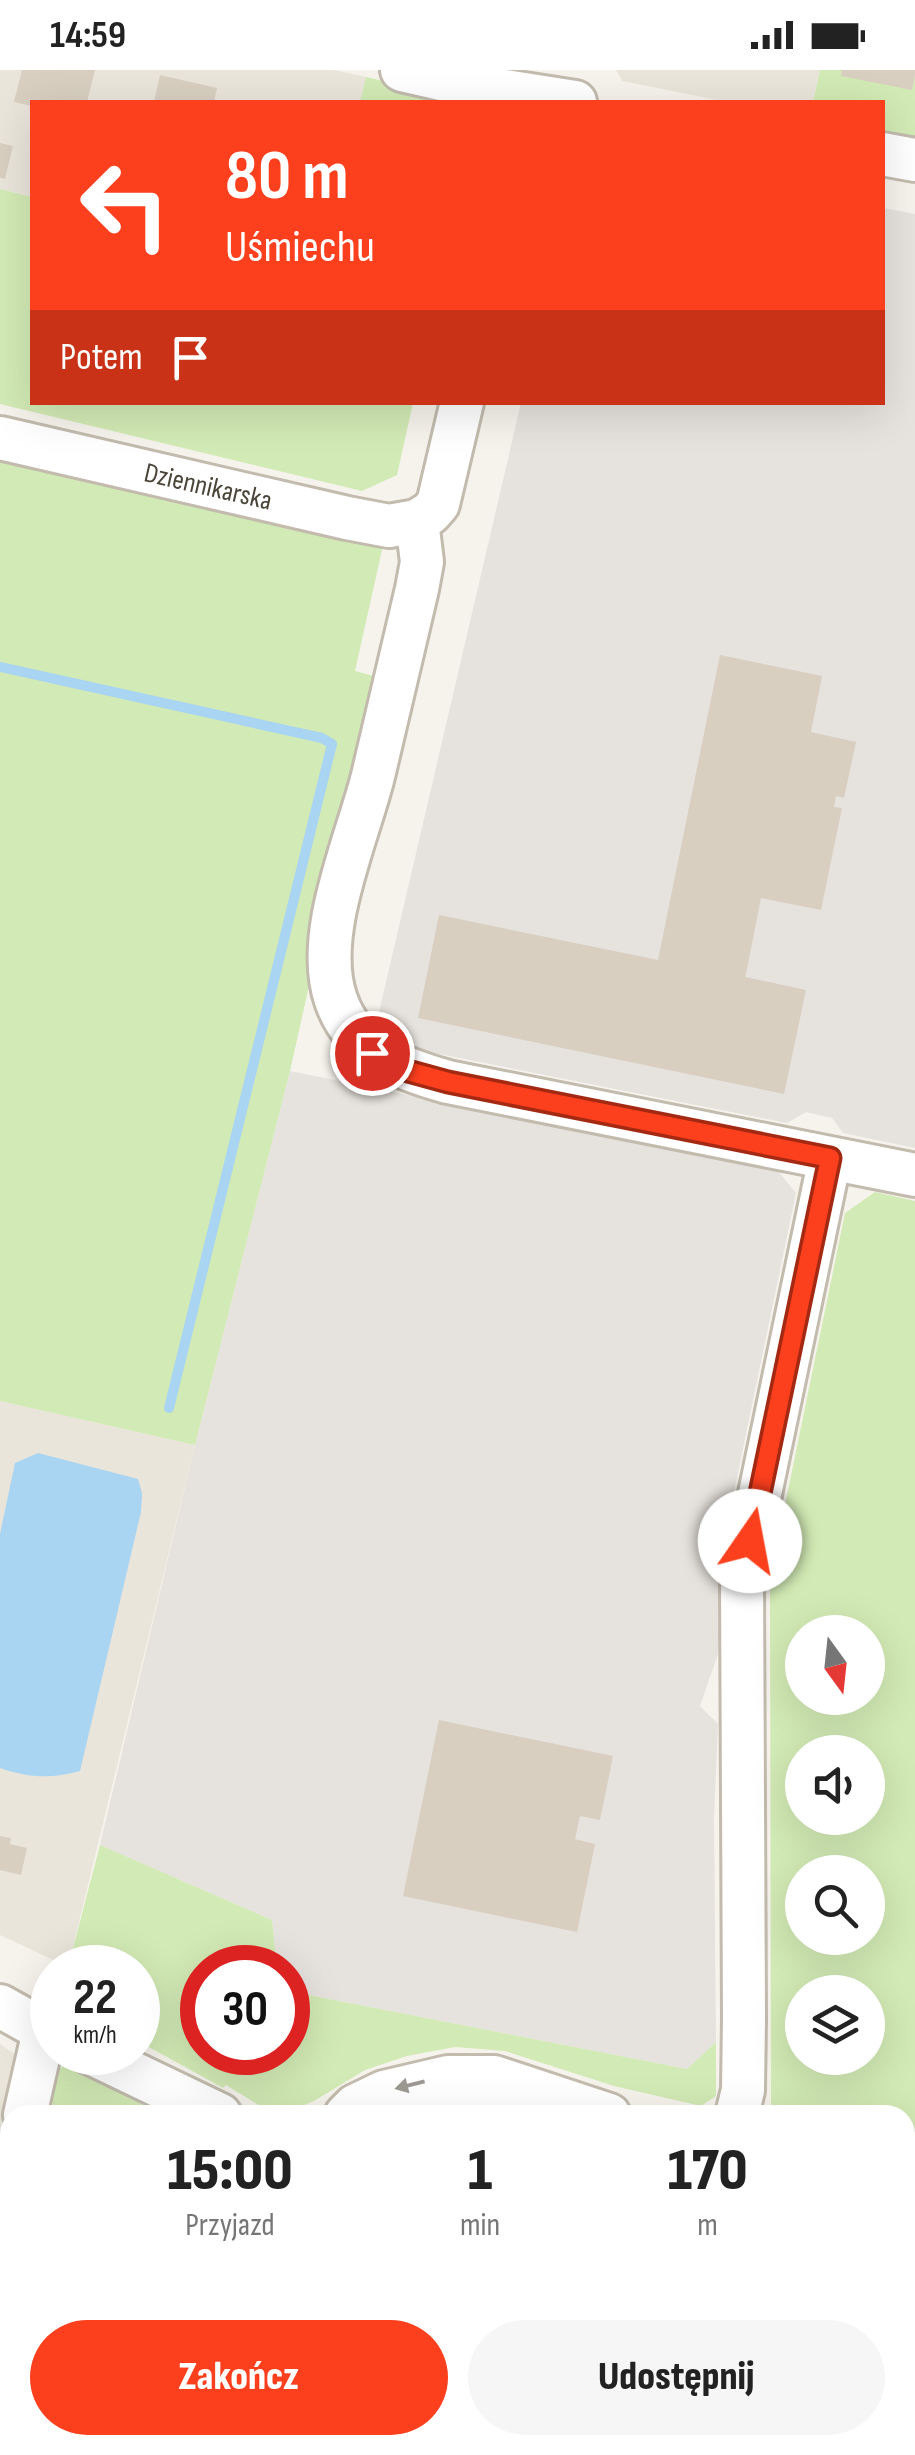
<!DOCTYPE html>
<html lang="pl">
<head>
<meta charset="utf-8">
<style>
  :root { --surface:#fff; --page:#f6f6f6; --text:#222; --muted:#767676; --accent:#fc3f1d }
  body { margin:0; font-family:"Sofia Sans Condensed",sans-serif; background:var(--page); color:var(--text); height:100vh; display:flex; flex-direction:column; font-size:38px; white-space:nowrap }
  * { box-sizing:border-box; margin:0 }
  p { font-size:32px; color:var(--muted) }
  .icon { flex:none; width:55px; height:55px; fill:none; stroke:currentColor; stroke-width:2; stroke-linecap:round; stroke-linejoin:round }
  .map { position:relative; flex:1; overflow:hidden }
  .sheet { position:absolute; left:0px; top:2035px; width:915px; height:350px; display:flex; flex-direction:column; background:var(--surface); border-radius:30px 30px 0 0; box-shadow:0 10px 40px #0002 }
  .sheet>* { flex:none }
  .top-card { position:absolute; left:30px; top:30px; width:855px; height:305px; border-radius:0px; box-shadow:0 10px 40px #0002; background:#fc3f1d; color:#fff; overflow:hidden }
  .needle { width:65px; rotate:165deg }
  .buttons { position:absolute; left:785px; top:1545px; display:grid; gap:20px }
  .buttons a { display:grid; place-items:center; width:100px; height:100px; border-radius:50%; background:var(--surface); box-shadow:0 10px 40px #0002; font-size:50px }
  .speed { position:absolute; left:30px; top:1875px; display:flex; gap:20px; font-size:50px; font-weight:700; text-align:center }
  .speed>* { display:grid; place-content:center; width:130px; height:130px; border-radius:50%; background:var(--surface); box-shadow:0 10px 40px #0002; line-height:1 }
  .speed small { font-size:25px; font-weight:400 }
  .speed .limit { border:15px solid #d22; background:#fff; color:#111 }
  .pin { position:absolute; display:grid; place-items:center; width:85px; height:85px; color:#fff; margin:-42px; border:5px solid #fff; border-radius:50%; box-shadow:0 2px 10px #0007 }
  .me { position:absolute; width:110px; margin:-55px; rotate:12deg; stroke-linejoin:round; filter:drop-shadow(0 0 8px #0008) }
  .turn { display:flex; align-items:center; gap:35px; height:210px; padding:0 30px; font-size:45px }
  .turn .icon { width:130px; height:130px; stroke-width:2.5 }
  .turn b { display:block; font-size:70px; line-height:85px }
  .then { display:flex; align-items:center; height:95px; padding:0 30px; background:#0003; gap:20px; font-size:38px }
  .eta { display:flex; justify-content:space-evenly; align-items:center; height:170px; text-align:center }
  .eta b { font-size:60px; font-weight:800; line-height:70px }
  .action { display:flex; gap:20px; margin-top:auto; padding:20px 30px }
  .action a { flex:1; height:115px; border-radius:60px; background:var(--accent); color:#fff; font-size:40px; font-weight:800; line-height:115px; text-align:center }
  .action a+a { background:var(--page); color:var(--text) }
  .status { display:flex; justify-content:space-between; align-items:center; height:70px; padding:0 50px; background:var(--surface); direction:ltr }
  .status svg { height:28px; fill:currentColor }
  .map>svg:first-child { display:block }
  .residential { fill:#eae5da }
  .industrial { fill:#e6e2dd }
  .green { fill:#d2eab5; fill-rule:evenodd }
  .water { fill:#a9d4f2 }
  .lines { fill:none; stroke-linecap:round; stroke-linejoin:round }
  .stream { stroke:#a9d4f2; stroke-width:10 }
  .building { fill:#d8cfc1 }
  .minor-casing { stroke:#c2bbae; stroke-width:48 }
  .major-casing { stroke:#e6c16a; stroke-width:58 }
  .minor { stroke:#fff; stroke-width:42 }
  .major { stroke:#ffe39c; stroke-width:52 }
  .oneway { fill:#9c9892 }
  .route-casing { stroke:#a42913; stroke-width:25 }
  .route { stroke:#fc3f1d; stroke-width:18 }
  .labels { text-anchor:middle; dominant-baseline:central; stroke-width:10; stroke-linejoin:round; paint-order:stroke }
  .street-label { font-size:28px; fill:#4b4439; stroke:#fff }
</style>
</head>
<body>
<div class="status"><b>14:59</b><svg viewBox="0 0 49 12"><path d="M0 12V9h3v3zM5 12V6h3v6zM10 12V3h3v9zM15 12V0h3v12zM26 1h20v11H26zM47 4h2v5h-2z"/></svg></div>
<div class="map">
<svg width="915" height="2385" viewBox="0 0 915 2385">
  <rect width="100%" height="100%" fill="#f6f3ec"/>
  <!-- residential -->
  <path class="residential" d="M 0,0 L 334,0 L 366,7 L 360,32 L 32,32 L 32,127 L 0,119 Z
    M 616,0 L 820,0 L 813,32 L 727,32 L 622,11 Z
    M 0,1331 L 195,1375 L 68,1897 L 0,1865 Z
    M 0,1974 L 51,2009 L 10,2045 L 10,2212 L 0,2261 Z"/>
  <!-- industrial -->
  <path class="industrial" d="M 883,138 L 915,144 L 915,1078 L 843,1063 L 832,1048 L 806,1042 L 787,1053 L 404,977 L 379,942 L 521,333 L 882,332 Z
    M 290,1001 L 777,1100 L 796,1123 L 718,1499 L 719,1581 L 700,1636 L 718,1654 L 714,1748 L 716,1972 L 687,1999 L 288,1921 L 288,1898 L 277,1897 L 272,1850 L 100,1775 L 195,1375 Z
    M 252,2375 L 592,2375 L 607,2385 L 246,2385 Z"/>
  <!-- green -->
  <path class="green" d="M 820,0 L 915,0 L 915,72 L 883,65 L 882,32 L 813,32 Z
    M 366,7 L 473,32 L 360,32 Z
    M 0,119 L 32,127 L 32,332 L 413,333 L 397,405 L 362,421 L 0,334 Z
    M 0,380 L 384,471 L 355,601 L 378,607 L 290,1001 L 195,1375 L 0,1331 Z
    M 875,1122 L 915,1131 L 915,2062 L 905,2060 L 905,2045 L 797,2045 L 771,2041 L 770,1508 L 845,1143 ZM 802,1562 L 868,1562 L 868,1628 L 802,1628 ZM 802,1682 L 868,1682 L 868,1748 L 802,1748 ZM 802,1802 L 868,1802 L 868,1868 L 802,1868 ZM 868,1922 L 868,1988 L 802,1988 L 802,1922 Z
    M 100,1775 L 272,1850 L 277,1897 L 202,1898 L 202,1982 L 288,1982 L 288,1921 L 687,1999 L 716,1972 L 716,2026 L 701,2036 L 614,2016 L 505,1981 L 455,1977 L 407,1986 L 365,2000 L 314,2031 L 287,2042 L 268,2041 L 226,2015 L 223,2018 L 138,1971 L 138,1898 L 68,1897 Z
    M 76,1990 L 174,2045 L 41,2045 L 54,2001 Z
    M 905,2135 L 915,2137 L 915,2385 L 900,2385 L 906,2371 Z
    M 592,2375 L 747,2375 L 765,2385 L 607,2385 Z"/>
  <!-- water -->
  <path class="water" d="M 38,1383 L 138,1409 L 142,1423 L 141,1442 L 80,1701 C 51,1709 29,1708 0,1698 L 0,1464 L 15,1393 Z
    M 905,2181 L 915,2183 L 915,2251 L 905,2245 Z
    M 420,2375 L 557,2375 L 573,2385 L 436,2385 Z"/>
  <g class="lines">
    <!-- stream -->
    <path class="stream" d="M 0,597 L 322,668 L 332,674 L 169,1338"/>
  </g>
  <!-- building -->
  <path class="building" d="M 22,0 L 95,0 L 87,32 L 32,32 L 32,36 L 14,32 Z
    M 842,0 L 915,0 L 915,5 L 912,20 L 841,6 Z
    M 160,5 L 217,18 L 214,32 L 154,32 Z
    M 0,73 L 13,76 L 5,109 L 0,108 Z
    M 720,585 L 822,606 L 811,662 L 856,672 L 844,728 L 836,726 L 834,737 L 842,738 L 821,840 L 761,828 L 746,904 L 745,907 L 806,920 L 784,1024 L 418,948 L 439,845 L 658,890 Z
    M 439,1650 L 613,1686 L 600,1750 L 580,1746 L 575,1769 L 595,1774 L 577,1862 L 403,1826 Z
    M 0,1766 L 11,1768 L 10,1774 L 27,1778 L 21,1805 L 0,1800 Z
    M 276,2375 L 362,2375 L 367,2385 L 271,2385 Z"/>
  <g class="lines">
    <defs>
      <path id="minor" d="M 402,0 L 472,16 L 575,32
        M 882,84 L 915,90
        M 0,368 L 347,448 L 389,456 L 417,451 L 430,443 L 438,434 L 462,332
        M 417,451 L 422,492 L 417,519 C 402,581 388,644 373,706 C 357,770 313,865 336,930 C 354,982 401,999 448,1012 L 915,1105
        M 0,1936 L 52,1965
        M 89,1982 L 220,2045
        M 25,2045 L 44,1961
        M 346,2045 L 355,2036 L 384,2022 L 448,2007 L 494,2007 L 609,2045
        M 437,2045 L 455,2037 L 512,2034
        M 737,2045 L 743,2020 L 744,1949 L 742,1510 L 830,1088
        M 905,2118 L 915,2120
        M 0,2156 L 10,2112
        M 789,2375 L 807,2385"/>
      <path id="major" d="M 121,2385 L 124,2375
        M 182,2385 L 188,2375"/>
    </defs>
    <!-- minor casing -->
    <use href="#minor" class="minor-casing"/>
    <!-- major casing -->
    <use href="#major" class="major-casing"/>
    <!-- minor -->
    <use href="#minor" class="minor"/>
    <!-- major -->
    <use href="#major" class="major"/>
  </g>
  <!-- one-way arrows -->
  <defs><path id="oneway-solid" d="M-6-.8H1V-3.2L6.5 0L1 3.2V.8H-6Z" transform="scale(2.5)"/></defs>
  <use class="oneway" href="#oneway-solid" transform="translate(410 2015) rotate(166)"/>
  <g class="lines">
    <defs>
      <path id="route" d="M 372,983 L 408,1001 L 448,1012 L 830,1088 L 750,1471"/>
    </defs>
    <!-- route casing -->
    <use href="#route" class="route-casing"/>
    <!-- route -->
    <use href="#route" class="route"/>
  </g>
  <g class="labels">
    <!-- street labels -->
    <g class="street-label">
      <text transform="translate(208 417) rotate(13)">Dziennikarska</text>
    </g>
  </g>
</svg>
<div class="buttons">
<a><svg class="needle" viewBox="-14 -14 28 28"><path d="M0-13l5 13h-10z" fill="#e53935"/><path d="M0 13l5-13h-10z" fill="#767676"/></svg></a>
<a><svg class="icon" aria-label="sound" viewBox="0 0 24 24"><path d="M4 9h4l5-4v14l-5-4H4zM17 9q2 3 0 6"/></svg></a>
<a><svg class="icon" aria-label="search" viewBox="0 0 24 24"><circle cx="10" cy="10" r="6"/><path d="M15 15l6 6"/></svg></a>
<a><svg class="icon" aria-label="layers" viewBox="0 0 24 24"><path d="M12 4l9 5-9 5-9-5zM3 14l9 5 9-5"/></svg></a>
</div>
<div class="speed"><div>22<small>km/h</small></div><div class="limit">30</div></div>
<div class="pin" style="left:372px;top:983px;background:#d93025"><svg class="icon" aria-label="arrive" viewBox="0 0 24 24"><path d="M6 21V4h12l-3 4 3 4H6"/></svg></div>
<svg class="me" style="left:750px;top:1471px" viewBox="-20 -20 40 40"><circle r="19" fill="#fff"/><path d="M0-13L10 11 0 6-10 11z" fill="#fc3f1d"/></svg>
<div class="top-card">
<div class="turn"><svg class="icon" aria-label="left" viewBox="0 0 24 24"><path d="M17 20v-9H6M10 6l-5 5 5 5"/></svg><div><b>80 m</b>Uśmiechu</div></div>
<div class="then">Potem<svg class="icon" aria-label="arrive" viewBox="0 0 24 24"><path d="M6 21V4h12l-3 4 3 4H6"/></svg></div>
</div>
<section class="sheet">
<div class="eta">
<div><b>15:00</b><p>Przyjazd</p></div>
<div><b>1</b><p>min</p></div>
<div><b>170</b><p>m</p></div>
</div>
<div class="action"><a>Zakończ</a><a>Udostępnij</a></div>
</section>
</div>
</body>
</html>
